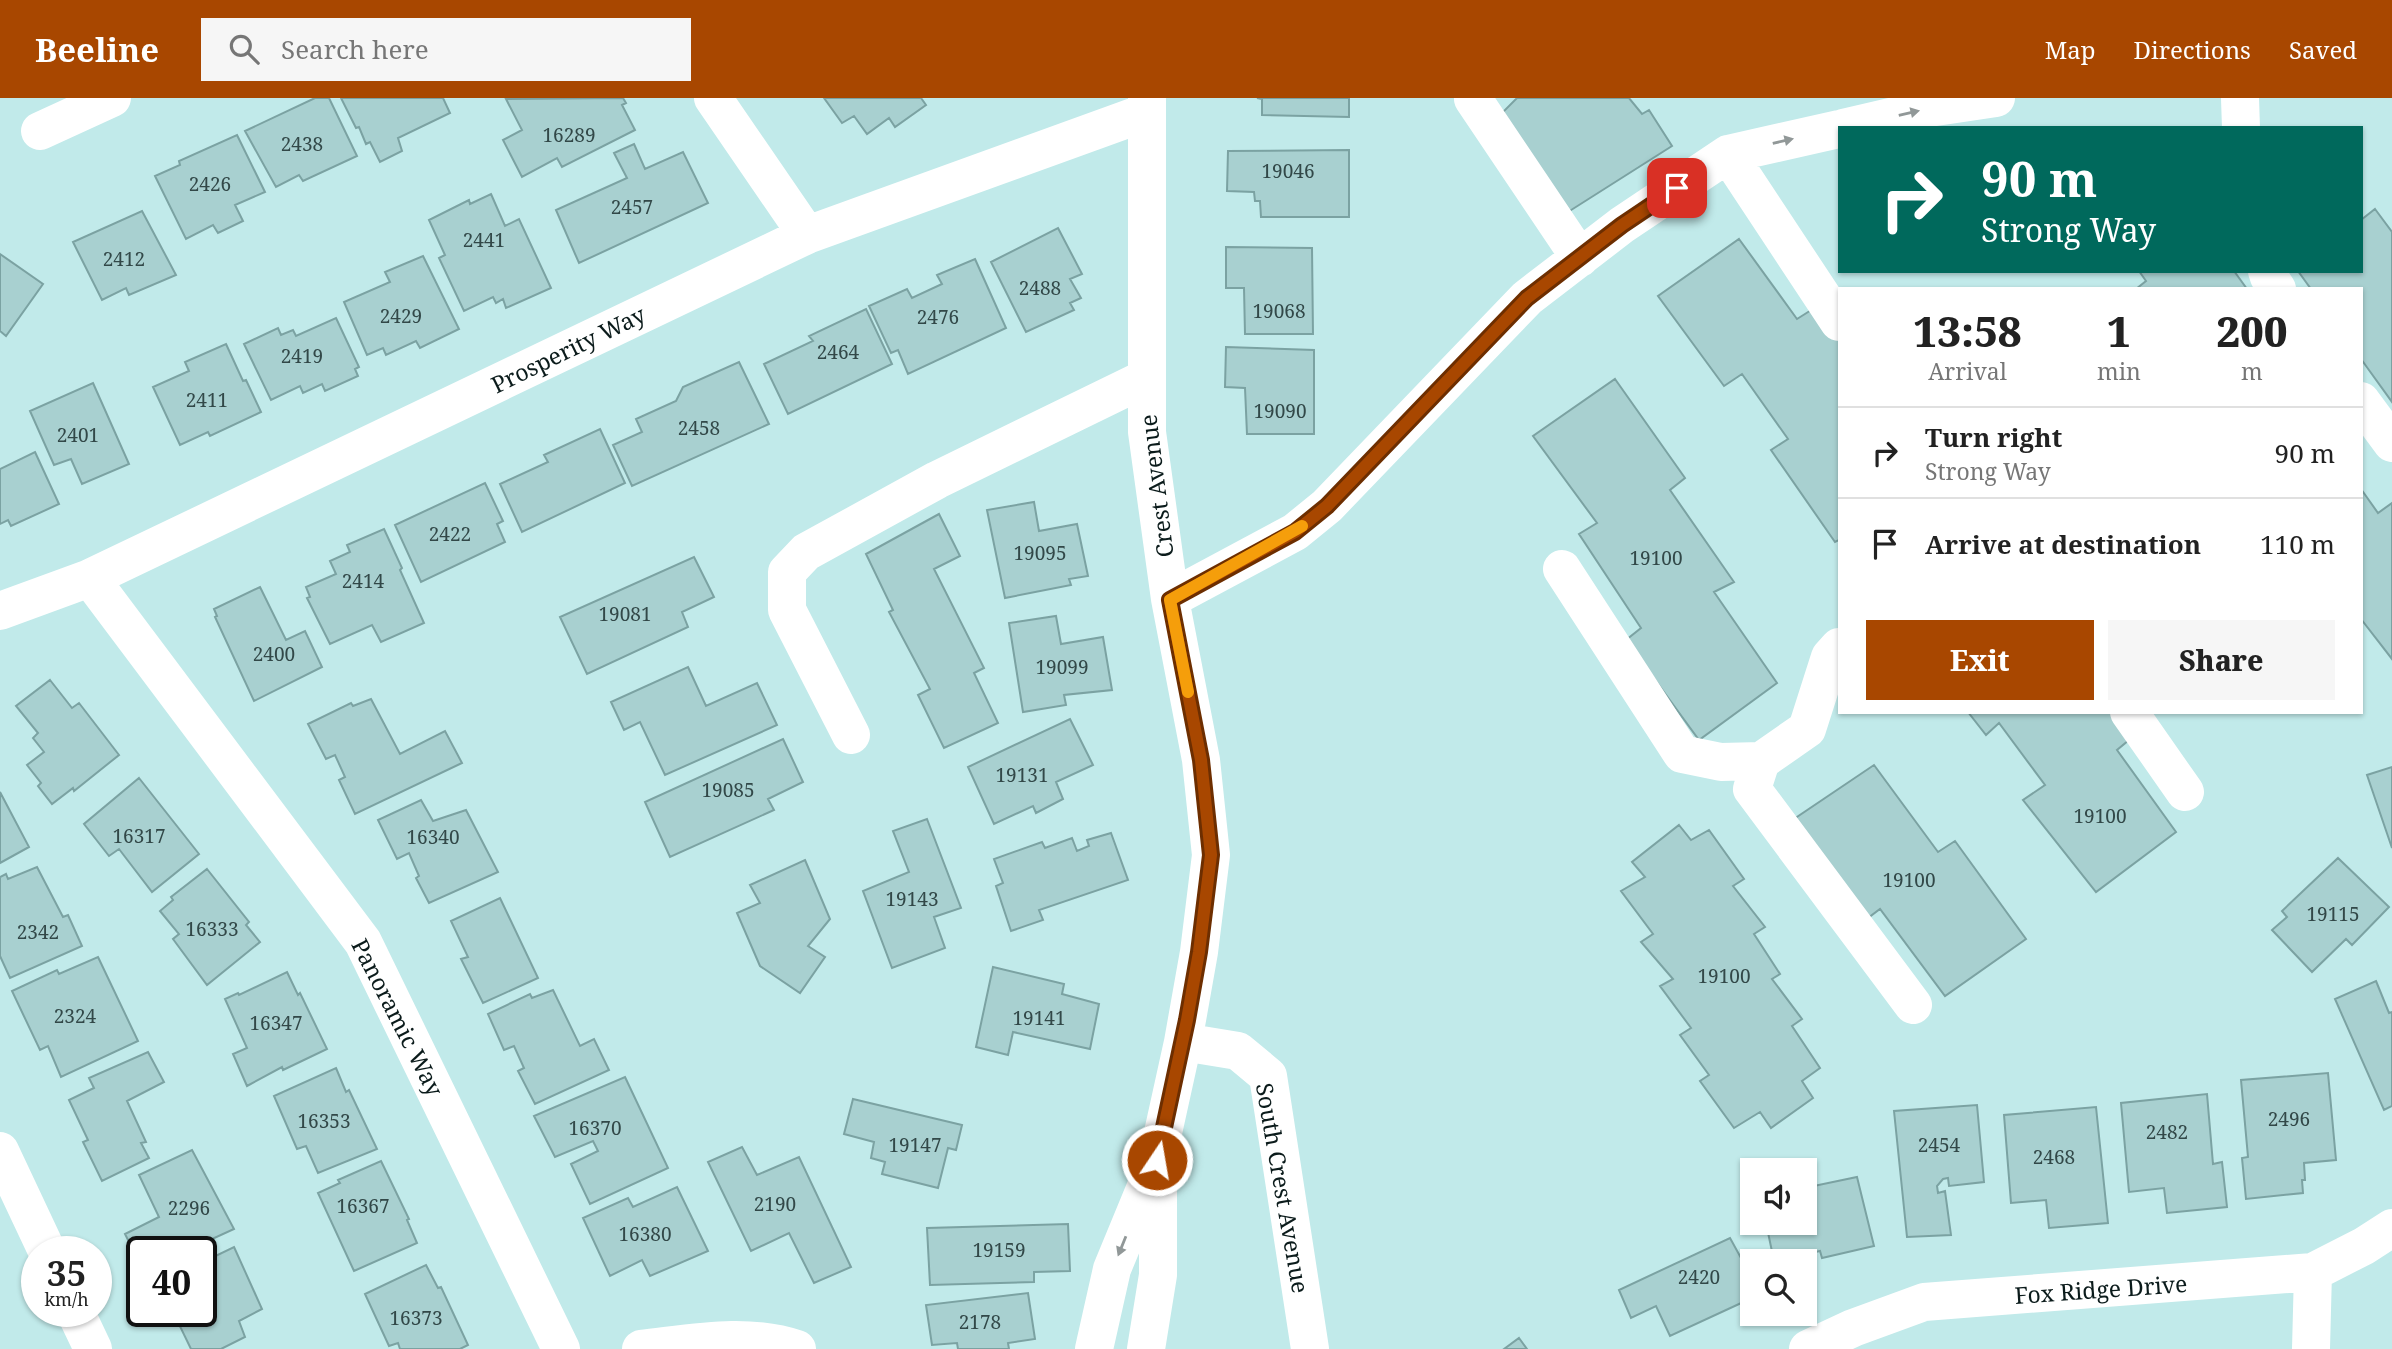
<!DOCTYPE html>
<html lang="en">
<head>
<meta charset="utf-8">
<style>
  :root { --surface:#fff; --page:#f6f6f6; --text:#222; --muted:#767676; --line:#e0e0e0; --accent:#a84700 }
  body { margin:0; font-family:"Noto Serif",serif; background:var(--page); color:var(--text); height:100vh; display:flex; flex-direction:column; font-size:26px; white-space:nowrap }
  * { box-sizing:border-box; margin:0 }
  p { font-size:23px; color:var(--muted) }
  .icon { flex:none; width:38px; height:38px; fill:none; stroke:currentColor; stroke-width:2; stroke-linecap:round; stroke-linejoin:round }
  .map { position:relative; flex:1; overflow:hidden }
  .side { position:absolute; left:1838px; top:189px; width:525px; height:427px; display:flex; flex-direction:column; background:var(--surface); border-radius:0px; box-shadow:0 2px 5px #0004 }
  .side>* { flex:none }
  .hud { position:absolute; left:1838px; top:28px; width:525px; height:147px; border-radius:0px; box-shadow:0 2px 5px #0004; background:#00695c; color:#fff; overflow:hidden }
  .buttons { position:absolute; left:1740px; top:1060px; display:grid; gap:14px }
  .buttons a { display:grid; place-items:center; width:77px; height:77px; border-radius:0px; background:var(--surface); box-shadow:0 2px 5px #0004; font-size:35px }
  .speed { position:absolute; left:21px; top:1138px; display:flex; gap:14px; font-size:35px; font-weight:700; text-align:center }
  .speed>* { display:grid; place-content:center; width:91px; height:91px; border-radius:50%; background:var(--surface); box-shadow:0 2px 5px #0004; line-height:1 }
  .speed small { font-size:18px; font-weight:400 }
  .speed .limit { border:4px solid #111; border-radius:10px; background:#fff; color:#111 }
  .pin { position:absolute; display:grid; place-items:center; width:60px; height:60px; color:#fff; margin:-30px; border-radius:14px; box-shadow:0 4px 10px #0006 }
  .me { position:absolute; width:77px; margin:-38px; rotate:12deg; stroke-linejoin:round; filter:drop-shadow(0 0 5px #0008) }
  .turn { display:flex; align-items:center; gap:24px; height:147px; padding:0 28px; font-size:32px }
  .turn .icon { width:91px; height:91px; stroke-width:2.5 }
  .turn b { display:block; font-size:49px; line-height:60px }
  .eta { display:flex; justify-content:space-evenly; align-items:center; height:119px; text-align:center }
  .eta b { font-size:42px; font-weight:800; line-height:49px }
  .cta { display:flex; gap:14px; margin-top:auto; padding:14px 28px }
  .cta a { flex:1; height:80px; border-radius:0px; background:var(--accent); color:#fff; font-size:28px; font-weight:800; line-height:80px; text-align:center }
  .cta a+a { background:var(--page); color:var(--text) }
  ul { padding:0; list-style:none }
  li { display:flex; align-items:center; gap:21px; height:91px; padding:0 28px; border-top:2px solid var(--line) }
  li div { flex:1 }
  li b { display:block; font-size:26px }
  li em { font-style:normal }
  header { display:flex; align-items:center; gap:42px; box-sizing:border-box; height:98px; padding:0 35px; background:var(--accent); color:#fff }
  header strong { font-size:33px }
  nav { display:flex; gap:38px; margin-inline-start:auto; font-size:24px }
  .search { width:490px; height:63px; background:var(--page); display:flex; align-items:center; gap:18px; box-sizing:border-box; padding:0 24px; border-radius:0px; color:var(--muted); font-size:26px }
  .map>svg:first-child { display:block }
  .building { fill:#a8d0d0; stroke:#7ba2a2; stroke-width:2 }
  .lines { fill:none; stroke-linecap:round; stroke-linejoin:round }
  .minor { stroke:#fff; stroke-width:38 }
  .oneway { fill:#919898 }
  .route-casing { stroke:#6d2e00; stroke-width:18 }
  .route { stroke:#a84700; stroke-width:12 }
  .slow { stroke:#f59e0b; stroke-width:12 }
  .labels { text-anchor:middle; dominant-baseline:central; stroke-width:7; stroke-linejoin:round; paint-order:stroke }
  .number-label { font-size:19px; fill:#324848 }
  .street-label { font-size:23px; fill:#0b1b1b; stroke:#fff }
</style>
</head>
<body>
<header>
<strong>Beeline</strong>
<div class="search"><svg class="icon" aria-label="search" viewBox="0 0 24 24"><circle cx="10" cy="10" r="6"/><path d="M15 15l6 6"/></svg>Search here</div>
<nav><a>Map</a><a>Directions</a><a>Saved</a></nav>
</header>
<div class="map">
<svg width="2392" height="1251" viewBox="0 0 2392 1251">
  <rect width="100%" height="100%" fill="#c1eaea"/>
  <!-- building -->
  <path class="building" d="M 315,0 L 329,0 L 357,58 L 303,83 L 299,77 L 276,89 L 245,33 Z
    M 341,0 L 443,0 L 450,15 L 398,40 L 402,53 L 380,64 L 370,44 L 366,46 L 359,29 L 356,30 Z
    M 623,0 L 626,5 L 622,7 L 635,32 L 562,69 L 557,60 L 522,79 L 503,42 L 522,32 L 506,1 Z
    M 824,0 L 921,0 L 926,7 L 895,29 L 889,20 L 867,36 L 854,18 L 842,25 Z
    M 1257,0 L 1349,0 L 1349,19 L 1262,17 L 1262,1 Z
    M 1517,0 L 1629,0 L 1642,16 L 1649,12 L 1672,48 L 1568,114 L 1501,16 Z
    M 237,37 L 265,94 L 235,107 L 243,123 L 218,135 L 213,127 L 186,141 L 155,78 L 180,67 L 179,63 Z
    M 634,46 L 645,71 L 683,54 L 708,105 L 579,165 L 556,112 L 627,80 L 614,55 Z
    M 1349,52 L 1349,119 L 1261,119 L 1260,103 L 1255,103 L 1254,94 L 1227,93 L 1228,53 Z
    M 491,96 L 505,128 L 519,121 L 551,190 L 506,210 L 503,201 L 496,205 L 493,199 L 464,213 L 439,160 L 445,157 L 429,122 L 469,102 L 470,106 Z
    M 2375,111 L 2392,134 L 2392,304 L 2361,261 L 2361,191 L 2311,191 L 2298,173 L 2361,173 L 2361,122 Z
    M 142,113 L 176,177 L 129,197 L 126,190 L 102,202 L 73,144 Z
    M 1058,130 L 1082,176 L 1070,181 L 1081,200 L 1070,205 L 1074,212 L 1026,234 L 991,164 Z
    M 1739,141 L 1797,221 L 1816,209 L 1839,242 L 1839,442 L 1835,444 L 1771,352 L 1788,341 L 1742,276 L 1724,288 L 1658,198 Z
    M 1226,149 L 1312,150 L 1313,236 L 1245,236 L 1244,190 L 1226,190 Z
    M 0,156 L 43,186 L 6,238 L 0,233 Z
    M 423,158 L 459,231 L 420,250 L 416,243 L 386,257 L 383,250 L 367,257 L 344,204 L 390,184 L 385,174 Z
    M 975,161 L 1006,230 L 908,276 L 898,252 L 891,255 L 869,208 L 907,191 L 912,200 L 942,186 L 937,177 Z
    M 2139,173 L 2234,173 L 2247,191 L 2136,191 L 2146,183 Z
    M 866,211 L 892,266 L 788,316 L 764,266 L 813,243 L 809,238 Z
    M 336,220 L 359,269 L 355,271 L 358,278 L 325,293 L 322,286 L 303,295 L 300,288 L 271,302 L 244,246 L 278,230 L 281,237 L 293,232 L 296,238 Z
    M 226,246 L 243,283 L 246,282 L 261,314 L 210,338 L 208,334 L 180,347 L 153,289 L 189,273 L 185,264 Z
    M 1226,249 L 1314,252 L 1314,336 L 1247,336 L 1245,290 L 1225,289 Z
    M 739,264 L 769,326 L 632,388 L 613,347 L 642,334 L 636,321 L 676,303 L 683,289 Z
    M 1615,281 L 1685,380 L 1670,392 L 1734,484 L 1714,494 L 1777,585 L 1699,642 L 1626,542 L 1641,530 L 1579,436 L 1597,425 L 1533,338 Z
    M 93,285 L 129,366 L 82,386 L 71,361 L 54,367 L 30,313 Z
    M 600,331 L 625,385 L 522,434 L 500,386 L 548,364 L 544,357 Z
    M 35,354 L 59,406 L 11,428 L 8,422 L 0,426 L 0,371 Z
    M 485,385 L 503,423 L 497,426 L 505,444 L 421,484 L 395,427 Z
    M 2361,391 L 2378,415 L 2392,405 L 2392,561 L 2361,521 Z
    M 1034,404 L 1039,433 L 1077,426 L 1088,478 L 1069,481 L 1071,487 L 1005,500 L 987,412 Z
    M 939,416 L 960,458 L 934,471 L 984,570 L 974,575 L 998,625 L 944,650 L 918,597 L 930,591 L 889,514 L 893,512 L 866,456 Z
    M 384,431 L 402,470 L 400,472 L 424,525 L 381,544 L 372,527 L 330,546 L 307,500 L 310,499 L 306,489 L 336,476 L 330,463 L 350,454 L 347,447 Z
    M 694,459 L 714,499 L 682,514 L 688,529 L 587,576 L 560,519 Z
    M 260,489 L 286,542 L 305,533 L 322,569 L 254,603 L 215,519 L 217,518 L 214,511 Z
    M 1056,518 L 1061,546 L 1103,539 L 1112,592 L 1064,597 L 1066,607 L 1023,614 L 1009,525 Z
    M 688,569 L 706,608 L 757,585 L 777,627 L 665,677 L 640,624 L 624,632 L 611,604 Z
    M 50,582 L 72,610 L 79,605 L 119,657 L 74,693 L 73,690 L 52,706 L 38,688 L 41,685 L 27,667 L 44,654 L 33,640 L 38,635 L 16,608 Z
    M 371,601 L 400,656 L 445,633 L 462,665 L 355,716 L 339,682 L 345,679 L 335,657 L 326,661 L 308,626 L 351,605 L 353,608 Z
    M 1968,614 L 2118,614 L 2135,637 L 2117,652 L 2176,734 L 2096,794 L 2023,702 L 2045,687 L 1999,625 L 1986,637 Z
    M 1070,621 L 1093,667 L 1056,684 L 1063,701 L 1036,715 L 1033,708 L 994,726 L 968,669 Z
    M 783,641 L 803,684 L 768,701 L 774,712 L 670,759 L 645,704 Z
    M 1874,667 L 1938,754 L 1955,743 L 2026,841 L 1945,898 L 1880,811 L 1864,823 L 1791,723 Z
    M 2392,669 L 2392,750 L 2367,677 Z
    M 139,680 L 199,756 L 152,794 L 119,751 L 109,758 L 84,726 Z
    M 0,694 L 29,749 L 0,765 Z
    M 421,702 L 433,723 L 466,712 L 498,774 L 429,805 L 416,780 L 419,778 L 409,755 L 397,761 L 378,722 Z
    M 927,721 L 961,810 L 934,819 L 945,850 L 892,870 L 863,793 L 909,774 L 893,733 Z
    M 1679,727 L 1691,742 L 1709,732 L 1744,781 L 1733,788 L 1765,829 L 1754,836 L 1780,876 L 1772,881 L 1802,921 L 1792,928 L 1820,970 L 1802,983 L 1813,1000 L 1771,1030 L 1760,1014 L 1734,1030 L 1700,983 L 1709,977 L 1680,937 L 1691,930 L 1660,888 L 1673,881 L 1641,844 L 1653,836 L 1621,793 L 1645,779 L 1632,764 Z
    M 1111,735 L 1128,782 L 1039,812 L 1043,822 L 1011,833 L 996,788 L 1003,785 L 994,761 L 1042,744 L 1045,750 L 1072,740 L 1077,753 L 1089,748 L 1087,742 Z
    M 2338,760 L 2389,809 L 2352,847 L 2346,841 L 2312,874 L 2272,832 L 2287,819 L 2282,813 Z
    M 805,762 L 830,821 L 808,848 L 825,859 L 800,895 L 760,868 L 737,815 L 760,805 L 750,787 Z
    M 37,769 L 63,819 L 68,817 L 82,848 L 10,880 L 0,858 L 0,779 L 6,776 L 8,781 Z
    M 207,771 L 249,824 L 246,827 L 260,844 L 207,887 L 173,841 L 179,836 L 160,813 L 173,802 L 171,799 Z
    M 500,800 L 538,880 L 483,905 L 461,861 L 468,859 L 451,823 Z
    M 98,859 L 138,943 L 61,979 L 48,948 L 40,952 L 12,893 L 57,872 L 59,876 Z
    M 993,869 L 1064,886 L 1062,896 L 1099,906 L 1090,951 L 1013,934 L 1008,957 L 976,949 Z
    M 287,874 L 298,897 L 300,895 L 327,951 L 283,972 L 282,969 L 247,988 L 233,956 L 247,950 L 225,901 L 238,895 L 239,897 Z
    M 2376,883 L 2389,915 L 2392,914 L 2392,1008 L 2384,1012 L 2335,901 Z
    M 553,892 L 580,948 L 594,941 L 609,972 L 535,1006 L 518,973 L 524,970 L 514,948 L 504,952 L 488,916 L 530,896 L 532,900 Z
    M 148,954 L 164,984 L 127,1003 L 146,1044 L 141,1045 L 149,1060 L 102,1083 L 83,1044 L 88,1042 L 69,1002 L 94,990 L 89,980 Z
    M 336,970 L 346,994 L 349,992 L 377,1051 L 318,1075 L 306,1048 L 297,1051 L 274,998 Z
    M 2328,975 L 2336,1062 L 2304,1065 L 2305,1082 L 2302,1082 L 2303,1095 L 2246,1101 L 2242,1060 L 2248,1059 L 2241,982 Z
    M 625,979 L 668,1070 L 590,1106 L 571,1066 L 598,1053 L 593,1043 L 555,1059 L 534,1018 Z
    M 2207,996 L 2213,1066 L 2222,1064 L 2227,1109 L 2167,1115 L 2164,1090 L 2129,1094 L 2121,1005 Z
    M 853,1001 L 962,1027 L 956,1052 L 948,1050 L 938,1090 L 882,1076 L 885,1064 L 871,1060 L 874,1044 L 844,1036 Z
    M 1977,1007 L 1984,1084 L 1949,1088 L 1948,1080 L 1943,1081 L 1937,1088 L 1938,1095 L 1945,1093 L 1951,1137 L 1907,1139 L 1894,1013 Z
    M 2096,1009 L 2108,1125 L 2049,1130 L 2046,1102 L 2011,1105 L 2004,1017 Z
    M 742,1049 L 757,1077 L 799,1059 L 851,1169 L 814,1185 L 789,1135 L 751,1153 L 708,1064 Z
    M 192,1052 L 234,1131 L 186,1153 L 142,1153 L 142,1170 L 125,1136 L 159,1119 L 139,1077 Z
    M 381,1063 L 409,1121 L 407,1122 L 417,1145 L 354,1173 L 318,1095 L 340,1085 L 338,1082 Z
    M 1857,1079 L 1874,1148 L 1822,1160 L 1820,1153 L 1774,1163 L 1766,1125 L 1804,1125 L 1804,1090 Z
    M 677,1089 L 708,1153 L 650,1178 L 642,1162 L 610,1178 L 583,1120 L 628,1100 L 633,1109 Z
    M 1068,1126 L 1070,1173 L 1034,1174 L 1034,1184 L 930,1187 L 927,1130 Z
    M 1730,1140 L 1741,1160 L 1748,1157 L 1752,1166 L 1752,1200 L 1670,1238 L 1656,1208 L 1631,1220 L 1619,1192 Z
    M 234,1149 L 262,1211 L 239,1223 L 245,1239 L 221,1251 L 191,1251 L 176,1220 L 167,1224 L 162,1213 L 201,1213 L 201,1165 Z
    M 426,1167 L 438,1190 L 441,1189 L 468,1247 L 460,1251 L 400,1251 L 398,1245 L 389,1248 L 365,1196 Z
    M 1028,1195 L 1035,1241 L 1008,1245 L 1009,1251 L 958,1251 L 957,1245 L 932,1247 L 926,1207 Z
    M 1519,1240 L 1527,1251 L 1504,1251 Z"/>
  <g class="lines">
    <!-- minor -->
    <path class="minor" d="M 713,0 L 807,137
      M 2240,0 L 2241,30
      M 1473,1 L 1580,160
      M 1843,30 L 1929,10 L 1996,0
      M 40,33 L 112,0
      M 1728,56 L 1839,224
      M 2267,173 L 2269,179 L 2277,191
      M 2361,303 L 2392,345
      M 1562,471 L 1682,656 L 1721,664 L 1761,663
      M 90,480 L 363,844 L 561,1251
      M 1170,501 L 1295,434 L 1327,408 L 1527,200 L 1622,127 L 1728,56 L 1839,31
      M 0,513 L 90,480 L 807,137 L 1147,14
      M 1839,549 L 1830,559 L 1807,631 L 1761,663 L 1752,691 L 1913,907
      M 2129,614 L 2185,694
      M 851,637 L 787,512 L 787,474 L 806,454 L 937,382 L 1146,280
      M 1183,944 L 1238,953 L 1268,978 L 1310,1251
      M 0,1053 L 47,1153
      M 75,1213 L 93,1251
      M 641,1251 C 694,1245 746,1234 797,1251
      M 1094,1251 L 1112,1171 L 1157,1062 L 1183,944 L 1199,854 L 1211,757 L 1201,662 L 1170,501 L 1147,334 L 1147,0
      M 1146,1251 L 1158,1177 L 1158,1079
      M 1808,1251 L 1853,1230 L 1924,1204 L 2313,1174 L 2364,1148 L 2392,1130
      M 2311,1251 L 2313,1174"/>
  </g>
  <!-- one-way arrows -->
  <defs><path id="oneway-solid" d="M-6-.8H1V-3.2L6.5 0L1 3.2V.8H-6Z" transform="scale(1.75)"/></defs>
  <g class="oneway">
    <use href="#oneway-solid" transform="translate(1909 15) rotate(-13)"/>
    <use href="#oneway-solid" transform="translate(1783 43) rotate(-13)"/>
    <use href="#oneway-solid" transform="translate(1122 1148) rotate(112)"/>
  </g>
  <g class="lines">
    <defs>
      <path id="route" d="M 1157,1062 L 1187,922 L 1199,854 L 1211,757 L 1201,662 L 1170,502 L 1295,434 L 1327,408 L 1527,200 L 1622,127 L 1677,90"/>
    </defs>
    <!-- route casing -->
    <use href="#route" class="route-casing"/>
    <!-- route -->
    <use href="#route" class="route"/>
    <!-- slow -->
    <path class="slow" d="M 1188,594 L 1170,502 L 1302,428"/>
  </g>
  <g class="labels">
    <!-- number labels -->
    <g class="number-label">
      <text x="569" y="37">16289</text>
      <text x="302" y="46">2438</text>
      <text x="1288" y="73">19046</text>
      <text x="210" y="86">2426</text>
      <text x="632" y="109">2457</text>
      <text x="484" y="142">2441</text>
      <text x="124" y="161">2412</text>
      <text x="1040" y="190">2488</text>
      <text x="1279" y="213">19068</text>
      <text x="401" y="218">2429</text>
      <text x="938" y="219">2476</text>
      <text x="838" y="254">2464</text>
      <text x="302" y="258">2419</text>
      <text x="207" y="302">2411</text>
      <text x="1280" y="313">19090</text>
      <text x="699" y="330">2458</text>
      <text x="78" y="337">2401</text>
      <text x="450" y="436">2422</text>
      <text x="1040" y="455">19095</text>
      <text x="1656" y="460">19100</text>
      <text x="363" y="483">2414</text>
      <text x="625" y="516">19081</text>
      <text x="274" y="556">2400</text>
      <text x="1062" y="569">19099</text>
      <text x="1022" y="677">19131</text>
      <text x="728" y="692">19085</text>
      <text x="2100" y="718">19100</text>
      <text x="139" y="738">16317</text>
      <text x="433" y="739">16340</text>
      <text x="1909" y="782">19100</text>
      <text x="912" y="801">19143</text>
      <text x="2333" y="816">19115</text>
      <text x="212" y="831">16333</text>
      <text x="38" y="834">2342</text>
      <text x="1724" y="878">19100</text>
      <text x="75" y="918">2324</text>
      <text x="1039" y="920">19141</text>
      <text x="276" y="925">16347</text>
      <text x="2289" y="1021">2496</text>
      <text x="324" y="1023">16353</text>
      <text x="595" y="1030">16370</text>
      <text x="2167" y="1034">2482</text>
      <text x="915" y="1047">19147</text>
      <text x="1939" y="1047">2454</text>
      <text x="2054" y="1059">2468</text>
      <text x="775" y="1106">2190</text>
      <text x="363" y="1108">16367</text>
      <text x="189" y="1110">2296</text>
      <text x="645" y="1136">16380</text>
      <text x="999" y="1152">19159</text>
      <text x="1699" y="1179">2420</text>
      <text x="416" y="1220">16373</text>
      <text x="980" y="1224">2178</text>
    </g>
    <!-- street labels -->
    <g class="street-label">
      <text transform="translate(568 251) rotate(-26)">Prosperity Way</text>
      <text transform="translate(1156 388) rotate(-97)">Crest Avenue</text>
      <text transform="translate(398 919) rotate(63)">Panoramic Way</text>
      <text transform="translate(1283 1090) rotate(80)">South Crest Avenue</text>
      <text transform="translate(2101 1191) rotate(-4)">Fox Ridge Drive</text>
    </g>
  </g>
</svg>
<div class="buttons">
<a><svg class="icon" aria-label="sound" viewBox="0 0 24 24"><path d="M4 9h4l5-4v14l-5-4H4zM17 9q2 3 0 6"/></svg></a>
<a><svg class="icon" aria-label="search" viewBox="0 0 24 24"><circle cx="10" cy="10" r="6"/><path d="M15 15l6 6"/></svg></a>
</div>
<div class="speed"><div>35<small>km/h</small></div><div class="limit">40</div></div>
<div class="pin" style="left:1677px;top:90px;background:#d93025"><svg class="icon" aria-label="arrive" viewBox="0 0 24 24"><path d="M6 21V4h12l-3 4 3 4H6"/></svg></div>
<svg class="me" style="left:1157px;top:1062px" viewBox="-20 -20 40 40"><circle r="17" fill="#a84700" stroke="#fff" stroke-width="3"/><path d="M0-11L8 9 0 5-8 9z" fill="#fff"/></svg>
<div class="hud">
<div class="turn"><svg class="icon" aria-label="right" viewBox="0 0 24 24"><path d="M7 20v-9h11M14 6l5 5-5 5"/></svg><div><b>90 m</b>Strong Way</div></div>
</div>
<section class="side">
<div class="eta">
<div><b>13:58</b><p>Arrival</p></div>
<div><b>1</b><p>min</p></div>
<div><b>200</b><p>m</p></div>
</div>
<ul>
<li><svg class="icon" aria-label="right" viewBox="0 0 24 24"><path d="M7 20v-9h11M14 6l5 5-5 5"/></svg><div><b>Turn right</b><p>Strong Way</p></div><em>90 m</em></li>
<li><svg class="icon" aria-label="arrive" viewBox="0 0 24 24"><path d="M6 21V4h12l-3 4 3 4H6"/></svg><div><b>Arrive at destination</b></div><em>110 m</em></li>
</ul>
<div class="cta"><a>Exit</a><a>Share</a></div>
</section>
</div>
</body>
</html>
